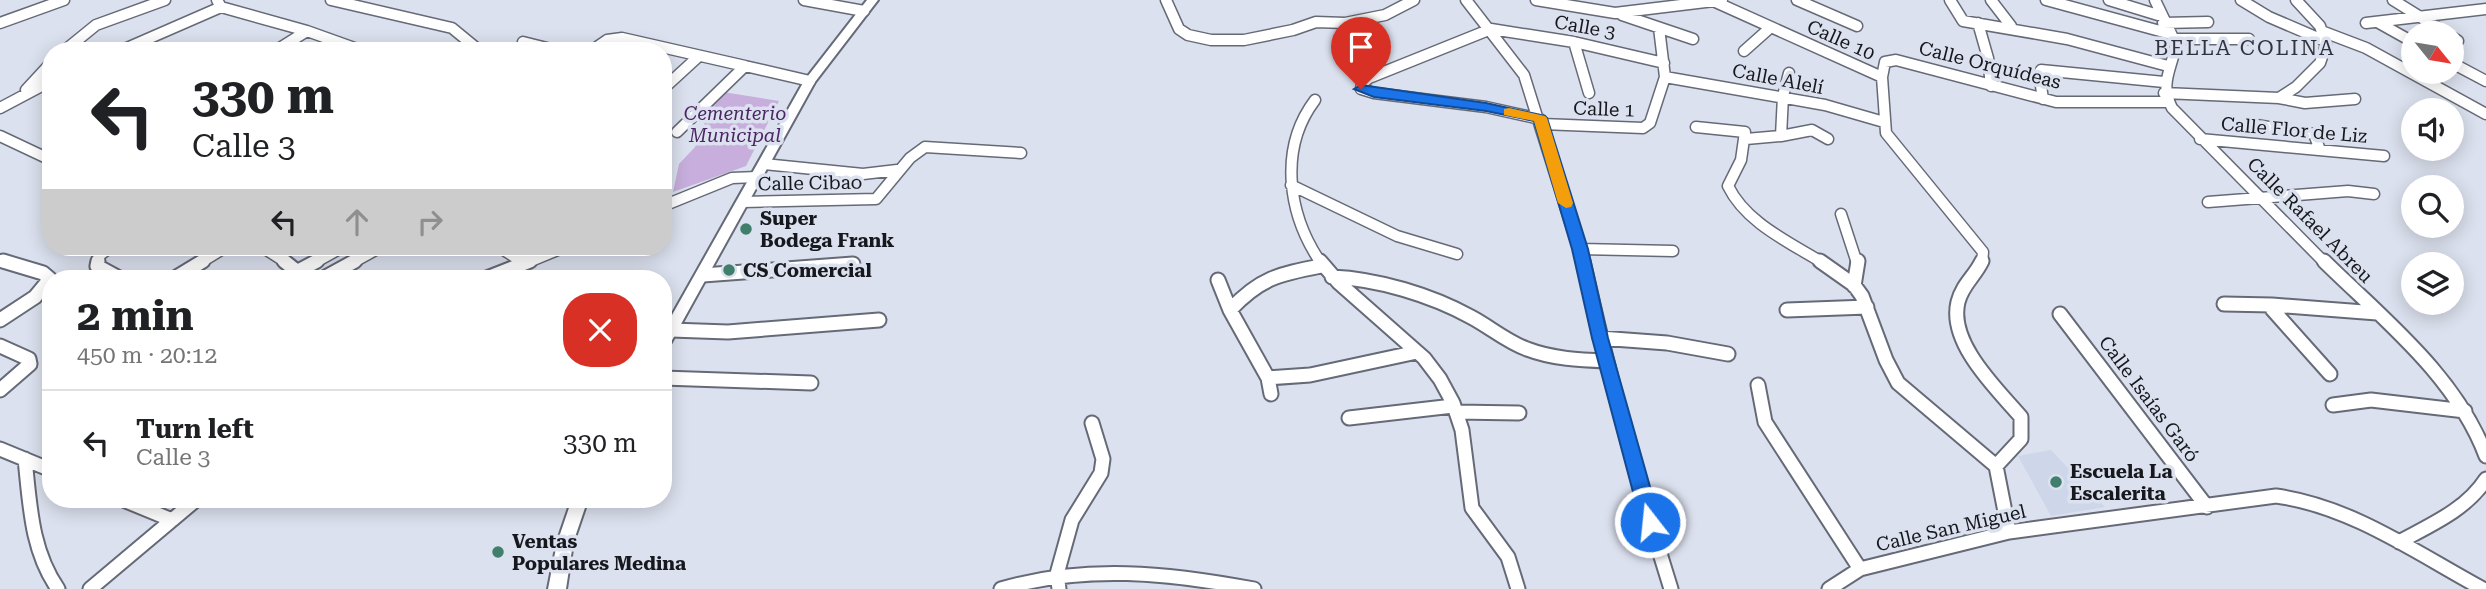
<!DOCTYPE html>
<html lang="en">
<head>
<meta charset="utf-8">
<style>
  :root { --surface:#fff; --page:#f6f6f6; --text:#202124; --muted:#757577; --line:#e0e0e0 }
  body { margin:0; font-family:"Roboto Serif",serif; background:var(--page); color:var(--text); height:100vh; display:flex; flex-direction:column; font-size:26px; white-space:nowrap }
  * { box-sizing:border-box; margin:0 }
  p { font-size:23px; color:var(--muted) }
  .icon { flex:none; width:38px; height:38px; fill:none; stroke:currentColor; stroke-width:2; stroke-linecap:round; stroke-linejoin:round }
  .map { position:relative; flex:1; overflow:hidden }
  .panel { position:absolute; left:42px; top:270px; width:630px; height:238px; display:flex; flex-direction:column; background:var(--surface); border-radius:28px; box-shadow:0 4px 18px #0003 }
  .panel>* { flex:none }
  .guide { position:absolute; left:42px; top:42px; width:630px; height:214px; border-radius:28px; box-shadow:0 4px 18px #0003; background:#fff; color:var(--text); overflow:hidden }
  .needle { width:46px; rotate:120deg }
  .controls { position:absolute; left:2401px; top:21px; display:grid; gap:14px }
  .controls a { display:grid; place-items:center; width:63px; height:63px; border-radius:50%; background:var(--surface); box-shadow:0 4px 18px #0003; font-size:35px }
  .pin { position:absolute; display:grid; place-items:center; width:60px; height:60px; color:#fff; margin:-72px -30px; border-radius:50% 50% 50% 0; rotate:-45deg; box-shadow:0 0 7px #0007 }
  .pin .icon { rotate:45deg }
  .me { position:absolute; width:77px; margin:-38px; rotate:344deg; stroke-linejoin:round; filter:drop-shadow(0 0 5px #0008) }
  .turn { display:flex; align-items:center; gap:24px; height:147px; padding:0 35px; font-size:32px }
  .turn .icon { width:91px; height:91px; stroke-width:2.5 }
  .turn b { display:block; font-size:49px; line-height:60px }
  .lanes { display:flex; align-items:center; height:66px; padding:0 35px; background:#0003; justify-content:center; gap:35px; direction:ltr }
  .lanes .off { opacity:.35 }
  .round { display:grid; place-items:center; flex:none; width:74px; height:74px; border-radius:28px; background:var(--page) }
  .summary { display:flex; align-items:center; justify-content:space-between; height:119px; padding:0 35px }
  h1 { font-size:42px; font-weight:700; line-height:52px }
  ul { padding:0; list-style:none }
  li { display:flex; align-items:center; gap:21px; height:105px; padding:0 35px; border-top:2px solid var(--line) }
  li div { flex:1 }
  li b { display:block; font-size:26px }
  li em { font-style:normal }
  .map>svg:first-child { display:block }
  .built { fill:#ced6ea }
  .green { fill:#c7aedc }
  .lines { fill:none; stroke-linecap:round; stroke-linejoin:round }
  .minor-far1-casing { stroke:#666a77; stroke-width:13 }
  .minor-casing { stroke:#666a77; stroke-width:17 }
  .major-casing { stroke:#666a77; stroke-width:4 }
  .minor-far1 { stroke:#fff; stroke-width:10 }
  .minor { stroke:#fff; stroke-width:13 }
  .major { fill:#fff; fill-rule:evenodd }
  .route { fill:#1a73e8; stroke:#114b97; stroke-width:2 }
  .slow { fill:#f59e0b }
  .poi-dot { fill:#3f7f6c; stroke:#dce1ef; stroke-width:2.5 }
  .labels { text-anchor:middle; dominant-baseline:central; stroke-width:7; stroke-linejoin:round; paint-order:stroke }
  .street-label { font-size:19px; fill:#16181d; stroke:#dce1ef }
  .park-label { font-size:19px; font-style:italic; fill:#4a2662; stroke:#dce1ef }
  .poi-label { font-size:19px; font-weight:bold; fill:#16181d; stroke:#dce1ef; text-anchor:start }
  .neighbourhood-label { font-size:21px; letter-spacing:2px; fill:#31343f; stroke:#dce1ef }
</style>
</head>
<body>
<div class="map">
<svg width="2486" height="589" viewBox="0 0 2486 589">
  <rect width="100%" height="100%" fill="#dce1ef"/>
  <!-- built -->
  <path class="built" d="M 2051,450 L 2105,507 L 2051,516 L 2018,456 Z"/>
  <!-- green -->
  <path class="green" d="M 723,92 L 779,101 L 746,166 L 673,192 L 679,164 L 695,147 L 710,109 Z"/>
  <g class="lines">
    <defs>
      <path id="minor-far1" d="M 217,0 L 221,7 L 307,31 L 363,51
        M 331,0 L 452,28 L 480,51
        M 804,0 L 864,11
        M 1166,0 L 1179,29 L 1188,35 L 1211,40 L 1244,40 L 1293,30 L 1316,22 L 1345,23 L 1385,15 L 1414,0
        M 1466,0 L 1524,75 L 1583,263
        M 1536,0 L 1615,13 L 1722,0
        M 1711,0 L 1882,77
        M 1797,0 L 1857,26
        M 1950,0 L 1963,21 L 2067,39 L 2168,66
        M 1991,0 L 2011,26
        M 2046,0 L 2171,34
        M 2109,0 L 2158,15
        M 2155,0 L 2176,44 C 2172,69 2159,83 2172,108 L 2325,263
        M 2241,0 L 2269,17 L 2325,41
        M 2393,0 L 2446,33
        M 1622,15 L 1693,39
        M 0,23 L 64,0
        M 1978,23 L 1988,58 L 1991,86
        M 2163,23 L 2208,22
        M 2366,23 L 2486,9
        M 2379,23 L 2413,42
        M 2324,32 L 2366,48 L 2486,114
        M 2452,37 L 2458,41
        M 2175,39 L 2249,39
        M 523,42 L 559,51
        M 1574,42 L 1589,93
        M 64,51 L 96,25 L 165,0
        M 120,51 L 221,7
        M 275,51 L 307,31
        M 591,51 L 607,40 L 622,38 L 745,66 L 677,132
        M 1744,51 L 1771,27
        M 2452,63 L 2486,81
        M 745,66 L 810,81
        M 1665,77 L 1825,105 L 1884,122
        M 663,89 L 699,56
        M 26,90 L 51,63
        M 2164,93 L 2279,98 L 2296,87 L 2320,63 L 2326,45 L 2320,26 L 2296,0
        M 2279,98 L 2305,103 L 2355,99
        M 2043,99 L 2039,73 L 2041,70 L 2164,82
        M 1315,100 C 1278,149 1288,215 1321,263
        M 0,108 L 51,81
        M 1540,119 L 1486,107 L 1374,93 L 1361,89 L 1362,84 L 1369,78 L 1491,29 L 1574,42 L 1664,63
        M 1542,124 L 1643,128 L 1650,123 L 1665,77 L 1659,28
        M 2256,125 L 2314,134 L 2320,150
        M 1696,127 L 1745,132 L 1741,160 L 1728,186 C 1746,223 1789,242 1823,263
        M 0,136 L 51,160
        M 1781,136 L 1812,130 L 1828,139
        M 1746,139 L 1781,136 L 1783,96 L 1789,73
        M 2200,139 L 2384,156
        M 764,164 L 863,174 L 897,170
        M 1291,185 L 1397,236 L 1457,254
        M 743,202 L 876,199 L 910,158 L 925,147 L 1021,153
        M 2208,202 L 2348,191 L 2374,194
        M 663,206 L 732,178 L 757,177
        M 1841,214 L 1857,263
        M 262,247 L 287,263
        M 499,247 L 524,263
        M 1580,249 L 1673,251
        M 0,260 L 9,263
        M 98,263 L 100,255 L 111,247
        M 200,263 L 226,247
        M 314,263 L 343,247
        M 352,263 L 381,247
        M 526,263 L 565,247
        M 1982,263 L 1983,252 L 1886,133 L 1882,77 L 1885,62 L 1896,60 L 2056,102 L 2168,102"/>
      <path id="minor" d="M 98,261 L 97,266 L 119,278
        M 284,261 L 304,277
        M 522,261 L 525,263
        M 1320,261 L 1339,283 L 1424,358 L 1440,379 L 1453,403 L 1462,430 L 1472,508 L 1508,557 L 1518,589
        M 1583,261 C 1608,372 1637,481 1671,589
        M 1820,261 L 1854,285 L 1862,296 L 1886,360 L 1898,383 L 1996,466
        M 1982,261 C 1975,276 1962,285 1958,302 C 1948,343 1997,389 2021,417 L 2021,439 L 1996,466 L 2009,532
        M 2324,261 C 2383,319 2456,376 2486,456
        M 703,275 L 853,264
        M 1332,277 C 1378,279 1431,295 1471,317 C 1490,327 1507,342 1527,349 C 1553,359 1580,360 1607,361
        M 175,278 L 203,261
        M 285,278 L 317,261
        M 324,278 L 355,261
        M 487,278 L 530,261
        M 1218,280 L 1230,310 L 1268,378 L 1271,394
        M 1854,286 L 1858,261
        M 2224,304 L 2272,305
        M 1230,310 C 1260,278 1279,274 1321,266
        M 1787,310 L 1867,307
        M 2060,314 L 2207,507
        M 0,320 L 35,297 L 50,279 L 43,273 L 3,261
        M 671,330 L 728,332 L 879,320
        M 1600,338 L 1667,343 L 1728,354
        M 0,346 L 29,359 L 30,364 L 0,390
        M 2330,374 L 2272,309 L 2272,305 L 2377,313
        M 663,378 L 811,383
        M 1268,378 L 1310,375 L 1417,352
        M 1758,385 L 1765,422 L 1860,569
        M 2333,405 L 2371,400 L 2465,411
        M 1456,412 L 1519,413
        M 1349,418 L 1453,406
        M 0,449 L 51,470
        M 25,459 C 30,505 31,550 58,589
        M 121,499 L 172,520
        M 2399,542 C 2430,525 2466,510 2486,479
        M 90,589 L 197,499
        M 1001,589 C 1085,564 1169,573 1254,589
        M 1059,589 L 1057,574 L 1072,520 L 1101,473 L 1103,459 L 1092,423
        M 1829,589 L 1860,569 L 2009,532 L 2276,496 C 2351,506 2418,554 2483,589"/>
      <path id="major" d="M 867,0 L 878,0 L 815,82 L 670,344 L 663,349 L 663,331 L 804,81 Z
        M 572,499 L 588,499 L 573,543 L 566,589 L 548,589 L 557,543 Z"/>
    </defs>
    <!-- minor-far1 casing -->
    <use href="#minor-far1" class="minor-far1-casing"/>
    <!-- minor casing -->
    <use href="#minor" class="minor-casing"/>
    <!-- major casing -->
    <use href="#major" class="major-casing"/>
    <!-- minor-far1 -->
    <use href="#minor-far1" class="minor-far1"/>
    <!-- minor -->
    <use href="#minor" class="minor"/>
    <!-- major -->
    <use href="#major" class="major"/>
  </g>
  <!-- route -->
  <path class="route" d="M 1361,85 L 1486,103 L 1545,116 L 1547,118 L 1588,249 L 1608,338 L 1660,522 L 1657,527 L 1650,529 L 1644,527 L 1641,522 L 1592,338 L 1572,249 L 1534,121 L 1486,111 L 1374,97 L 1354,89 Z"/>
  <!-- slow -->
  <path class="slow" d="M 1509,108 L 1545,116 L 1547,118 L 1573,203 L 1571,207 L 1566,208 L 1558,203 L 1534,121 L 1504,115 L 1504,109 Z"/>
  <!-- markers -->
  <g class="poi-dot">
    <circle cx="746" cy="229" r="7"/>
    <circle cx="729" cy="270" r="7"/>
    <circle cx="2056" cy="482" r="7"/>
    <circle cx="498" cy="552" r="7"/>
  </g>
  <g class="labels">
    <!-- street labels -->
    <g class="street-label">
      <text transform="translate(1585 27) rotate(10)">Calle 3</text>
      <text transform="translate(1841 40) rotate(24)">Calle 10</text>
      <text transform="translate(1990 65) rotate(14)">Calle Orquídeas</text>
      <text transform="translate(1778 79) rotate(11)">Calle Alelí</text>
      <text transform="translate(1604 109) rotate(2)">Calle 1</text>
      <text transform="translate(2294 130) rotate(5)">Calle Flor de Liz</text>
      <text transform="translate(810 183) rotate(-1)">Calle Cibao</text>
      <text transform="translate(2310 220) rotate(45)">Calle Rafael Abreu</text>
      <text transform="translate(2149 399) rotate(53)">Calle Isaías Garó</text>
      <text transform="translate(1951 528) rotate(-13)">Calle San Miguel</text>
    </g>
    <!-- park labels -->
    <g class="park-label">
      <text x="735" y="113">Cementerio<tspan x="735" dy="22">Municipal</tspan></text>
    </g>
    <!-- poi labels -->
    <g class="poi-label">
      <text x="760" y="218">Super<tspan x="760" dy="22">Bodega Frank</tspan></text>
      <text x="743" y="270">CS Comercial</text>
      <text x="2070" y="471">Escuela La<tspan x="2070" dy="22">Escalerita</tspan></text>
      <text x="512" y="541">Ventas<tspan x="512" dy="22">Populares Medina</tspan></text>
    </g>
    <!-- neighbourhood labels -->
    <g class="neighbourhood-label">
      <text x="2245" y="48">BELLA COLINA</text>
    </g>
  </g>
</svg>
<div class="controls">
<a><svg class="needle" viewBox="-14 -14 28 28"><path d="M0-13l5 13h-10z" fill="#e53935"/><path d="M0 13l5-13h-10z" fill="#757577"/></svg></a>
<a><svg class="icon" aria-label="sound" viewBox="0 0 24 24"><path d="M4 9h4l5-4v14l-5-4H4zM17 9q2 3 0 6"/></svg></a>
<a><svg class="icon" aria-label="search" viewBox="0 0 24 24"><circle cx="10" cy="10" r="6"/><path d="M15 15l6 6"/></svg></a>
<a><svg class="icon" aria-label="layers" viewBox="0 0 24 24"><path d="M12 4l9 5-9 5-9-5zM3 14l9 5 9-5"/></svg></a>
</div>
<div class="pin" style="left:1361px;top:89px;background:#d93025"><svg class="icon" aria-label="arrive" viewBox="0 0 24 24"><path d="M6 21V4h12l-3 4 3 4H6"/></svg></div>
<svg class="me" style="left:1650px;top:522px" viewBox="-20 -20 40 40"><circle r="17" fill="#1a73e8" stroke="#fff" stroke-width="3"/><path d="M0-11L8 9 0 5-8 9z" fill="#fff"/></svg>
<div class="guide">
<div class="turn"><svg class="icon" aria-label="left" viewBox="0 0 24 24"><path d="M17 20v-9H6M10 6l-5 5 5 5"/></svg><div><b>330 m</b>Calle 3</div></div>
<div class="lanes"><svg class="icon" aria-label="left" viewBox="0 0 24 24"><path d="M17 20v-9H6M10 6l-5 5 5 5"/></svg><svg class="icon off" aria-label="ahead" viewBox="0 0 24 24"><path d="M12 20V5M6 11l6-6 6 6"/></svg><svg class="icon off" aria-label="right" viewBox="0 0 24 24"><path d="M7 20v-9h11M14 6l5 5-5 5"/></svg></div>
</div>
<section class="panel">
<div class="summary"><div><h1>2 min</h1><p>450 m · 20:12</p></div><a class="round" style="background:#d93025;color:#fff"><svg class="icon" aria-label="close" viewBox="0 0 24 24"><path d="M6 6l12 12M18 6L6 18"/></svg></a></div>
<ul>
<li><svg class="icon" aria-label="left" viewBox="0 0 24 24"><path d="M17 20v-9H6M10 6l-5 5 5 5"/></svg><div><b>Turn left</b><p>Calle 3</p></div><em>330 m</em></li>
</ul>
</section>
</div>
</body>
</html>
